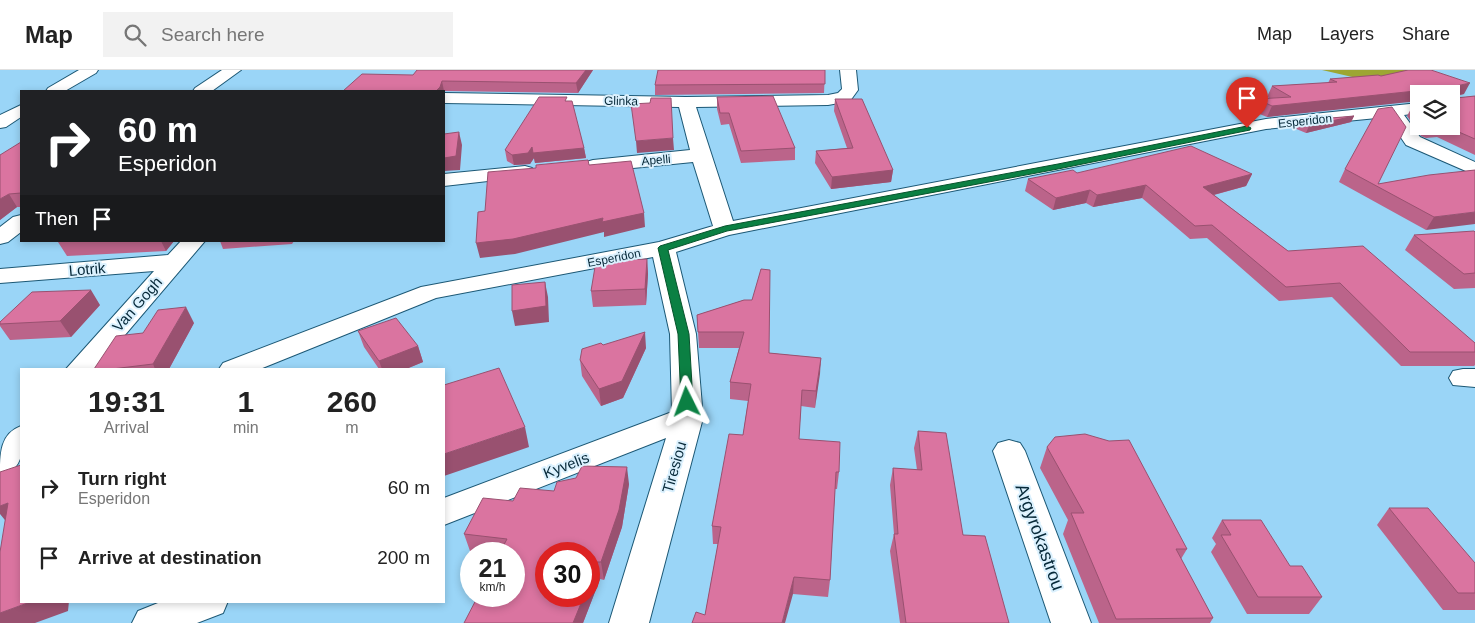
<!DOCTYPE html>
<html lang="en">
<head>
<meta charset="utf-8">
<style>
  :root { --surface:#fff; --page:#f2f2f2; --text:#222; --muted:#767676; --line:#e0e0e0 }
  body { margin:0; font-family:Helvetica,sans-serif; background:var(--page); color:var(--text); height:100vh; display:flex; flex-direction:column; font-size:19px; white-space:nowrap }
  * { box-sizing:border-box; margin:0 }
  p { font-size:16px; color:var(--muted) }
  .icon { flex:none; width:28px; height:28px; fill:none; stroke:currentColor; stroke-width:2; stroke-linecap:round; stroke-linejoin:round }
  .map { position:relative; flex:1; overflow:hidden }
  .panel { position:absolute; left:20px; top:298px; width:425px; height:235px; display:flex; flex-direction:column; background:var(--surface); border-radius:0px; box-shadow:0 2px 8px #0003 }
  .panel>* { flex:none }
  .top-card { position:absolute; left:20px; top:20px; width:425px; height:152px; border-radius:0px; box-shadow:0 2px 8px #0003; background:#202124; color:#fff; overflow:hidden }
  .controls { position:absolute; left:1410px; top:15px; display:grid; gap:10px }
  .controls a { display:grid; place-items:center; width:50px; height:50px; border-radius:0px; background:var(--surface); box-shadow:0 2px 8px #0003; font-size:25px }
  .speed { position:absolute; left:460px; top:472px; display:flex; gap:10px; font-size:25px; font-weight:700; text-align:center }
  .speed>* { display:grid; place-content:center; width:65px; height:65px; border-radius:50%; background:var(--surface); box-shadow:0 2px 8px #0003; line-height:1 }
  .speed small { font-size:12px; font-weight:400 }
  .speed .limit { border:8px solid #d22; background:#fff; color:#111 }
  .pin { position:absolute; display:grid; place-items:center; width:42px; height:42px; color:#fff; margin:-51px -21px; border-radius:50% 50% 50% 0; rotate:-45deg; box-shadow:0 0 5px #0007 }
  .pin .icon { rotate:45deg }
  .me { position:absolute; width:55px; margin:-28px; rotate:357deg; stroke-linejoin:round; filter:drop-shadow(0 0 4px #0008) }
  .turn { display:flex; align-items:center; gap:18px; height:105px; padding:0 15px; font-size:22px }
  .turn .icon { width:65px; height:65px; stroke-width:2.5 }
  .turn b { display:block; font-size:35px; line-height:42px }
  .then { display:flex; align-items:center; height:48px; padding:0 15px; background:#0003; gap:10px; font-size:19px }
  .eta { display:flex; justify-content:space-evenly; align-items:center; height:85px; text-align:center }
  .eta b { font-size:30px; font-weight:600; line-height:35px }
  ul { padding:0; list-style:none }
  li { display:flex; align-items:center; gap:15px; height:70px; padding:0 15px }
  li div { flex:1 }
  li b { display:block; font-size:19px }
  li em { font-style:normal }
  header { display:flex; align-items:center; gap:30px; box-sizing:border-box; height:70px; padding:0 25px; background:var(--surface); border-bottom:1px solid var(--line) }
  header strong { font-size:24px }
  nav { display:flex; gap:28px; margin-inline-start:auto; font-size:18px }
  .search { width:350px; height:45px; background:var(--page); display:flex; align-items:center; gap:12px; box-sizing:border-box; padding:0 18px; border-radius:0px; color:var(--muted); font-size:19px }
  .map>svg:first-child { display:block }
  .green { fill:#9da633 }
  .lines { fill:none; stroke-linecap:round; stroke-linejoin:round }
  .minor-casing { stroke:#1c5875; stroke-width:2 }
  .minor { fill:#fff; fill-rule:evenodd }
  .wall { fill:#bb648a }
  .shaded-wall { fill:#995170 }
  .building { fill:#da74a0; stroke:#995170 }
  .route { fill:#0b8043; stroke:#07532c }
  .labels { text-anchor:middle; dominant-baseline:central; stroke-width:4; stroke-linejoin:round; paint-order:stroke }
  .far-street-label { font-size:12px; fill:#072939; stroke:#dbf1fe }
  .street-label { font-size:15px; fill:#072939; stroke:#dbf1fe }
  .near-street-label { font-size:18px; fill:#072939; stroke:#dbf1fe }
</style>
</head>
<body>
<header>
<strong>Map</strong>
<div class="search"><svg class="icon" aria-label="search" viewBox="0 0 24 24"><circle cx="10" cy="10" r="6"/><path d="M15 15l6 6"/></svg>Search here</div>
<nav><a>Map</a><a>Layers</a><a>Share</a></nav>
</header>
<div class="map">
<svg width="1475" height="553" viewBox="0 0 1475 553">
  <rect width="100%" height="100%" fill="#9ad5f7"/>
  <!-- green -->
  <path class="green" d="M 1322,0 L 1422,0 L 1400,18 Z"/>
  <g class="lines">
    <defs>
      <path id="minor" d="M 79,0 L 98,0 L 96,3 L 65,21 L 46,21 L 48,18 Z
        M 222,0 L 241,0 L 212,21 L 193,21 L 195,18 Z
        M 840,0 L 856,0 L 858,20 L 850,31 L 828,35 L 696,37 L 733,151 L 1266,49 L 1419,33 L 1419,43 L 1404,45 L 1420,67 L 1475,92 L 1475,105 L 1406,75 L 1387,47 L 1266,59 L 729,165 L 676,182 L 696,264 L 703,348 L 649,553 L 609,553 L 666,368 L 444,455 L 444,428 L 672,342 L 670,264 L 653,187 L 436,228 L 260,299 L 219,299 L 223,293 L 421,217 L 659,172 L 713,156 L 693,92 L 593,102 L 586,100 L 583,96 L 586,92 L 593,90 L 690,80 L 679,37 L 444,33 L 444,23 L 686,27 L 828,25 L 838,23 L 842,19 Z
        M 21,35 L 21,47 L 6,57 L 0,58 L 0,45 Z
        M 525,96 L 532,98 L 535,102 L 532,106 L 444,116 L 444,104 Z
        M 21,145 L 21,162 L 8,172 L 0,174 L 0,157 L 13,147 Z
        M 181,171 L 205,171 L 96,299 L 66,299 L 154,201 L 0,213 L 0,199 L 168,185 Z
        M 1463,299 L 1475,299 L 1475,317 L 1453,315 L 1449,308 L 1453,301 Z
        M 21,356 C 22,379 26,398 0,406 C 0,383 0,364 21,356 Z
        M 1009,370 L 1020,373 L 1025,381 L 1091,553 L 1051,553 L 993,381 L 998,373 Z
        M 163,531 L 228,531 L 223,543 L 197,553 L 132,553 L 138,541 Z"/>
    </defs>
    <!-- minor casing -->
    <use href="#minor" class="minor-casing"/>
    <!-- minor -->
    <use href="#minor" class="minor"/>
  </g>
  <!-- wall -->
  <path class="wall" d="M 593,0 L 578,23 L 444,21 L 444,22 L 413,5 Z
    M 825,0 L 824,23 L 655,25 L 655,15 Z
    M 1381,6 L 1464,24 L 1456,26 L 1456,28 L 1475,26 L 1475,85 L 1437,67 L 1426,68 L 1421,66 L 1407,46 L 1413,35 L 1419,34 L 1419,56 L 1451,56 L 1451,24 L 1419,24 L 1267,47 L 1252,41 L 1257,29 L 1269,28 L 1267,27 L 1272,16 L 1328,13 L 1330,9 Z
    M 717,27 L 795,78 L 795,90 L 741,93 L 729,54 L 721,55 L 717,39 Z
    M 835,29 L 893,100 L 891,112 L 831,119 L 815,93 L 816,81 L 847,78 L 834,41 Z
    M 568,31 L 584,78 L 586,88 L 535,93 L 534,88 L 530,94 L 514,95 L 507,91 L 505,80 Z
    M 1354,46 L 1351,52 L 1306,63 L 1294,58 L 1297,51 Z
    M 21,72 L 21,137 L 17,137 L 0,150 Z
    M 1345,99 L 1378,114 L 1475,100 L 1426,160 L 1339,112 Z
    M 1077,103 L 1252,104 L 1246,116 L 1214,125 L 1288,181 L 1475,273 L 1475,295 L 1474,296 L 1401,296 L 1332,227 L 1279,231 L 1207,168 L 1190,169 L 1142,128 L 1093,137 L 1086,133 L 1053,140 L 1025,121 L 1028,109 Z
    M 1475,162 L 1475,218 L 1454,219 L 1405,180 L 1414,165 Z
    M 174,171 L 166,181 L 67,186 L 58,172 Z
    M 220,171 L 294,171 L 292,174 L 223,179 Z
    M 647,189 L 648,204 L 646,235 L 593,237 L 591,221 Z
    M 744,230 L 769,283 L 821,288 L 815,338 L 801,336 L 799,369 L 839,402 L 837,419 L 835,419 L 830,510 L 828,527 L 793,524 L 705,545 L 718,474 L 713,474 L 712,456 L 743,365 L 748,331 L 730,329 L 730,312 L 739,278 L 699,278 L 697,245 Z
    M 100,235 L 71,267 L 10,270 L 0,256 L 0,252 Z
    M 194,253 L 169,299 L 94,299 L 143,263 Z
    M 358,261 L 418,276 L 423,292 L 406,299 L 379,299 L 364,277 Z
    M 603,275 L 646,278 L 623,328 L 601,336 L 582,306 L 580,290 Z
    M 918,361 L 963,465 L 1009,553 L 900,553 L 890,481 L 894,464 L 890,415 L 893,398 L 917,400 L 914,378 Z
    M 1047,377 L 1187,479 L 1181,489 L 1213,548 L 1210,553 L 1099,553 L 1063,464 L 1068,450 L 1040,398 Z
    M 629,414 L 622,457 L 604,510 L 600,509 L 583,553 L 464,553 L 514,484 L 490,484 L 470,481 L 464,464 L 513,431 L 554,421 Z
    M 1389,438 L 1475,493 L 1475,540 L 1443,540 L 1377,455 Z
    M 1222,450 L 1290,496 L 1322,527 L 1309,544 L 1247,544 L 1211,482 L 1216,474 L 1212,468 Z"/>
  <!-- shaded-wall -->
  <path class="shaded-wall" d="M 586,0 L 593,0 L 578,23 L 576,13 Z
    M 442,11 L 444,21 L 444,22 L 444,21 L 436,21 Z
    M 1470,13 L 1464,24 L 1451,26 L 1456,16 Z
    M 1425,20 L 1423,24 L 1419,24 L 1419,31 L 1267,47 L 1272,36 Z
    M 1354,46 L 1351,52 L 1306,63 L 1309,56 Z
    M 459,62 L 462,75 L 460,100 L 444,101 L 444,88 Z
    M 673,68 L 674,80 L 637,83 L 636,71 Z
    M 532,77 L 534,88 L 530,94 L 514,95 L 512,85 Z
    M 584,78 L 586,88 L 535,93 L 533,83 Z
    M 893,100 L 891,112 L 831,119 L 832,107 Z
    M 1252,104 L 1246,116 L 1198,129 L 1203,117 Z
    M 1146,115 L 1142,128 L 1093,137 L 1097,125 Z
    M 1090,120 L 1086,133 L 1053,140 L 1056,128 Z
    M 9,124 L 17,137 L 0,150 L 0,129 Z
    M 1475,142 L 1475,154 L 1426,160 L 1434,147 Z
    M 644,143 L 645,157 L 604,167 L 604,162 L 515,184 L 480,188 L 476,173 L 603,148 Z
    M 161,171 L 174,171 L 166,181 Z
    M 647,189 L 648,204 L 646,235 L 645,219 Z
    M 545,212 L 548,227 L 549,252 L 515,256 L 512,241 Z
    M 91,220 L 100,235 L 71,267 L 60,251 Z
    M 186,237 L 194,253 L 169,299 L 155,299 L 153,294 Z
    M 645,262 L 646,278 L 623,328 L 601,336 L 599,319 Z
    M 418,276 L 423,292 L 406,299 L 382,299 L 379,291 Z
    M 821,288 L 820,304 L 815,338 L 816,321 Z
    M 525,357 L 529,377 L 444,406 L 444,384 Z
    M 627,397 L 629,414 L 622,457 L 604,510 L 601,492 Z
    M 8,433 L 9,455 L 0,444 L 0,436 Z
    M 597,492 L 600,509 L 583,553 L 573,553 L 584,526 L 589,526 L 589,513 Z
    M 794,507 L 793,524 L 785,553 L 782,553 Z
    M 33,531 L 69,531 L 68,541 L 35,553 L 0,553 L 0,543 Z"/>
  <!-- building -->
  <path class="building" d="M 417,0 L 586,0 L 576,13 L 442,11 L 440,17 L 436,21 L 343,21 L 362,4 L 413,5 Z
    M 658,0 L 825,0 L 825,14 L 655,15 Z
    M 1408,0 L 1431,0 L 1470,13 L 1456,16 L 1456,28 L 1475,26 L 1475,69 L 1445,56 L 1451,56 L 1451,24 L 1427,24 L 1427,22 L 1425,20 L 1272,36 L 1257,29 L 1291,27 L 1272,16 L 1337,12 L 1330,9 L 1378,5 L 1381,6 Z
    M 773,26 L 795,78 L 741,81 L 729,43 L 720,43 L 717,27 Z
    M 539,27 L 567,27 L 565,31 L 572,31 L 584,78 L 533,83 L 532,77 L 528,83 L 512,85 L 505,80 Z
    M 651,28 L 671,28 L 673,68 L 636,71 L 631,34 L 650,33 Z
    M 835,29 L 862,29 L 893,100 L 832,107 L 816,81 L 853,78 Z
    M 1419,34 L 1419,42 L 1413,35 Z
    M 1392,37 L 1406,57 L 1378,114 L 1429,105 L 1475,100 L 1475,142 L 1434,147 L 1345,99 L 1378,39 Z
    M 1354,46 L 1309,56 L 1297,51 Z
    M 459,62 L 456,86 L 444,88 L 444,64 Z
    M 21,72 L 21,123 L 9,124 L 0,129 L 0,85 Z
    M 1191,76 L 1252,104 L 1203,117 L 1288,181 L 1363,176 L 1475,273 L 1475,282 L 1410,282 L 1340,213 L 1286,217 L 1212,155 L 1195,156 L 1146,115 L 1097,125 L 1090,120 L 1056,128 L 1028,109 L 1073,100 L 1077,103 Z
    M 588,90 L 589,95 L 631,91 L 644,143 L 602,152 L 603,148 L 513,169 L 476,173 L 478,142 L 485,141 L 488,102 L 536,98 L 536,95 Z
    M 1474,161 L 1475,162 L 1475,203 L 1464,204 L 1414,165 Z
    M 647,189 L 645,219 L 591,221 L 596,191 Z
    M 761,199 L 770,200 L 769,283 L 821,288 L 816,321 L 802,320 L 799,369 L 840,372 L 839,402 L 836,402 L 830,510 L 794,507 L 782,553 L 692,553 L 696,542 L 705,545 L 721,457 L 712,456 L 729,364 L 743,365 L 751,314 L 730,312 L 744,262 L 698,262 L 697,245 L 744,230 L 752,230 Z
    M 545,212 L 546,236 L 512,241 L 512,215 Z
    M 91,220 L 60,251 L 0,254 L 0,252 L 32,222 Z
    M 186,237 L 153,294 L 112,299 L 94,299 L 116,266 L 143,263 L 158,240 Z
    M 396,248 L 418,276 L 379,291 L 358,261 Z
    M 645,262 L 622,311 L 599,319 L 580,290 L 582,279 L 601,273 L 603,275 Z
    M 499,298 L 525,357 L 444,384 L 444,315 Z
    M 918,361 L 946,363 L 963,465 L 985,466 L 1009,553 L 906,553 L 894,464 L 898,464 L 893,398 L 922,400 Z
    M 1085,364 L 1109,371 L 1129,370 L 1187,479 L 1176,479 L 1213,548 L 1116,549 L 1071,443 L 1084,443 L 1047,377 L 1055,367 Z
    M 21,395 L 21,531 L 33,531 L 0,543 L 0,482 L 8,433 L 0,436 L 0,402 Z
    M 582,396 L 627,397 L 619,440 L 601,492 L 597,492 L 589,513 L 589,484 L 546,484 L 546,526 L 584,526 L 573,553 L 464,553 L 478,526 L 514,526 L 514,484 L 499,484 L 507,469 L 464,464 L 483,428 L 513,431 L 520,418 L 554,421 L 557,412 L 576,408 Z
    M 1389,438 L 1428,438 L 1475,493 L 1475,523 L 1458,523 Z
    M 1222,450 L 1261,450 L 1290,496 L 1302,496 L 1322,527 L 1258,527 L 1221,465 L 1231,465 Z"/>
  <!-- route -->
  <path class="route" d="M 1247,56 L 1251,58 L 1250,60 L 1058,99 L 727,161 L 668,180 L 689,264 L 693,332 L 687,336 L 681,332 L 678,264 L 658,178 L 660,176 L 725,156 L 1058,94 Z"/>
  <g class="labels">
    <!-- far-street labels -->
    <g class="far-street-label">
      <text transform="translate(621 31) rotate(1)">Glinka</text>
      <text transform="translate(1305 51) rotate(-6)">Esperidon</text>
      <text transform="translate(656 90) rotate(-5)">Apelli</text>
      <text transform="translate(614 188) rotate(-11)">Esperidon</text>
    </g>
    <!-- street labels -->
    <g class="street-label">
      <text transform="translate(87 199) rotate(-5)">Lotrik</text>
      <text transform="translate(137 234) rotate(-49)">Van Gogh</text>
      <text transform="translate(566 395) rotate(-21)">Kyvelis</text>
      <text transform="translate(674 397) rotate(-74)">Tiresiou</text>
    </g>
    <!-- near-street labels -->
    <g class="near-street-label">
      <text transform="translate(1040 467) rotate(70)">Argyrokastrou</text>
    </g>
  </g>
</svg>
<div class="controls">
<a><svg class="icon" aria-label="layers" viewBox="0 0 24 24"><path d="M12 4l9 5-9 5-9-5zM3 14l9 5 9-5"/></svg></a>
</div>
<div class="speed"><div>21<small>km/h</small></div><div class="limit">30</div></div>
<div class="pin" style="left:1247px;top:58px;background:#d93025"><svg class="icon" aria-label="arrive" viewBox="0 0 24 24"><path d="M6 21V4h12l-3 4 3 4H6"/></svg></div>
<svg class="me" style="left:687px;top:332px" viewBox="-20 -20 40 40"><path d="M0-17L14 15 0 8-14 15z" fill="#0b8043" stroke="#fff" stroke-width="4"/></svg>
<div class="top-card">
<div class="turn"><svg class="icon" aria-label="right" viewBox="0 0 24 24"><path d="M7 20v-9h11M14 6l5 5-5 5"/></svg><div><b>60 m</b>Esperidon</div></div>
<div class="then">Then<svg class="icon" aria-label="arrive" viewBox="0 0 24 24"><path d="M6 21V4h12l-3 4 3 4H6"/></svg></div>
</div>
<section class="panel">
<div class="eta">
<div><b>19:31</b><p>Arrival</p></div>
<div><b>1</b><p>min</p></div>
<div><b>260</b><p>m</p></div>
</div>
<ul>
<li><svg class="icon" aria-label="right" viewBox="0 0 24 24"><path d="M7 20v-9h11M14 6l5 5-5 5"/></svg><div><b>Turn right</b><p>Esperidon</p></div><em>60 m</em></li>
<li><svg class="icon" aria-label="arrive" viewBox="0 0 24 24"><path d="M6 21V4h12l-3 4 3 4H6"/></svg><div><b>Arrive at destination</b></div><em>200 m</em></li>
</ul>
</section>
</div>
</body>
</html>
